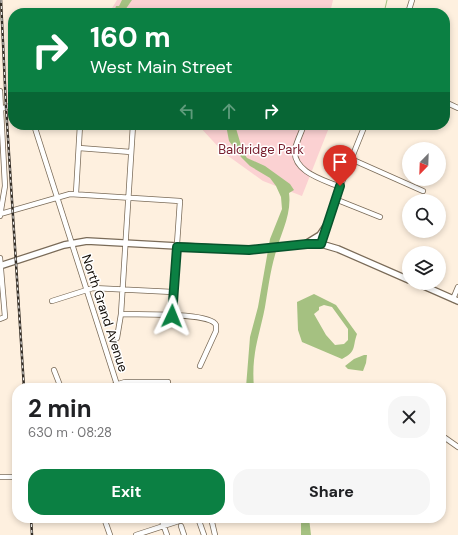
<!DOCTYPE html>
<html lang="en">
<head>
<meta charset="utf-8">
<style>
  :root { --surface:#fff; --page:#f6f6f6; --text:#202124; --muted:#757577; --accent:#0b8043 }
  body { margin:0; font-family:"DM Sans",sans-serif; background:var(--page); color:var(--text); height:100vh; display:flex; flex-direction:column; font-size:15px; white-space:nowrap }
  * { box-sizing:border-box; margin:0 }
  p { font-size:13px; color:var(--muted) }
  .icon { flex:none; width:22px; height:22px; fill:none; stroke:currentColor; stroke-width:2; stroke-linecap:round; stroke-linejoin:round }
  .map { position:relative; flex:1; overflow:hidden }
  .drawer { position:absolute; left:12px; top:383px; width:434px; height:140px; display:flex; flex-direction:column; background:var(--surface); border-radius:16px; box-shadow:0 2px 6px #0003 }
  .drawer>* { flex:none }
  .top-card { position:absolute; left:8px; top:8px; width:442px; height:122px; border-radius:16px; box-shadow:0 2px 6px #0003; background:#0b8043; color:#fff; overflow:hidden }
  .needle { width:26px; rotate:203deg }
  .controls { position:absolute; left:402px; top:142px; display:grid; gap:8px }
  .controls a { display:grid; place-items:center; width:44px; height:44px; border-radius:50%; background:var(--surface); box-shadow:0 2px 6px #0003; font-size:20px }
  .pin { position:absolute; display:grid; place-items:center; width:34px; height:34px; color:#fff; margin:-41px -17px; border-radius:50% 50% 50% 0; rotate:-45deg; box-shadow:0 0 4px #0007 }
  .pin .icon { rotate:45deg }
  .me { position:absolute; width:44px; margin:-22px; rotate:2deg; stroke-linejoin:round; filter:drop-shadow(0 0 3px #0008) }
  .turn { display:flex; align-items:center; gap:14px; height:84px; padding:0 16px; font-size:18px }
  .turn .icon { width:52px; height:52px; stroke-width:2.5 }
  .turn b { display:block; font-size:28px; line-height:34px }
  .lanes { display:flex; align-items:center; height:38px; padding:0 16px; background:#0003; justify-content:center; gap:20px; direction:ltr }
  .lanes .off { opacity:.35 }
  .round { display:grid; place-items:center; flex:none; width:42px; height:42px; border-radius:16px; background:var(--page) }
  .summary { display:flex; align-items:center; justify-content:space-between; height:68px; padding:0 16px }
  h1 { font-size:24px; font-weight:700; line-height:30px }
  .action { display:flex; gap:8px; margin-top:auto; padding:8px 16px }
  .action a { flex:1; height:46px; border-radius:16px; background:var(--accent); color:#fff; font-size:16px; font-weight:700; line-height:46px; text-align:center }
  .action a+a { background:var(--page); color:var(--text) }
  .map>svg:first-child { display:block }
  .green { fill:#fbd1d2 }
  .water { fill:#a5c181; fill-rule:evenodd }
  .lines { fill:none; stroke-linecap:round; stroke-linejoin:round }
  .stream { stroke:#a5c181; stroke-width:1 }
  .minor-casing { stroke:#7a6b58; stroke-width:6 }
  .major-casing { stroke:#7a6b58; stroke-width:8 }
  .minor { stroke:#fff; stroke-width:4.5 }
  .major { stroke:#fff; stroke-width:5.5 }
  .rail-casing { stroke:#352e26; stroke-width:2.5 }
  .rail { stroke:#fff; stroke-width:1; stroke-dasharray:3; stroke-linecap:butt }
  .route-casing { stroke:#07532c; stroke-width:10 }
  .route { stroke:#0b8043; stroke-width:7 }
  .labels { text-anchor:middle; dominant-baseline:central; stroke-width:3; stroke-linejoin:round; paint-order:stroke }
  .park-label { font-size:13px; fill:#771d2c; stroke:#fff }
  .street-label { font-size:13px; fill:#120c06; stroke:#fff }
</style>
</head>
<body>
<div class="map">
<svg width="458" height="535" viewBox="0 0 458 535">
  <rect width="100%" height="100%" fill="#fef0df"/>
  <!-- green -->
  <path class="green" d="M 117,0 L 333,0 L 330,13 L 109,13 Z
    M 198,125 L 330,125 L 302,196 L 263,181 L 224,153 Z"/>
  <!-- water -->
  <path class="water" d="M 122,0 L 132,0 L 123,13 L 114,13 L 116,6 L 119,6 Z
    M 226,125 L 235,125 L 243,152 L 247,158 L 265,166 L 290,184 L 294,190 L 289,193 C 292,215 280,235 275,255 C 270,272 268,290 265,307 C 259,338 251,354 254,388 L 246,387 L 250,337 L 258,307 L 270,239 L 282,209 L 281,197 L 276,186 L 270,178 L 250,166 L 241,157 L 229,141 Z
    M 314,294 L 336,305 L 357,334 C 352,348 357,351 342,359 L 302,342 L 298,330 L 297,302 ZM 324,305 L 332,307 L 348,329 L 348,340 L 344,344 L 335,345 L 326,335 L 314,314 L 319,310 L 319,307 Z
    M 364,355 L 367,355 L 366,363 L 363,371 L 348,369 L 345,366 L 354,359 Z
    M 301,518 L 309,518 L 311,535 L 301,535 Z"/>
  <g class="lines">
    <!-- stream -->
    <path class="stream" d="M 384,13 L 387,0"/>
    <defs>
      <path id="minor" d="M 408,13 L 412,0
        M 0,91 L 5,186 L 0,216
        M 445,102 L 458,108
        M 0,109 L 13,105
        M 34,125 L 118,388
        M 304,125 C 301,133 297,141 295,149 C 292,172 324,180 340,187
        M 79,148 L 131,152
        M 351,159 L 423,191
        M 76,193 L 80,125
        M 335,199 L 380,217
        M 0,214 L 70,194 L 180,201 L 172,316
        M 321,244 L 332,207 L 365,125
        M 0,258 L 5,317 L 0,319
        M 453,299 L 458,287
        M 52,301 L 93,288 L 173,292
        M 121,314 C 138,315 210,312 216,325 L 216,331 L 200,366
        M 117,338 L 121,314 L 133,125
        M 54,370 L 61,388
        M 105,388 L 125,382 L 168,382
        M 441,435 L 458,447
        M 0,477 L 17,477
        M 104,518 L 110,535
        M 161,518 L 167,535
        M 198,518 L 204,535
        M 211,518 L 215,535
        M 181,526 L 184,535
        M 136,535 L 188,518"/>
      <path id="major" d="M 307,243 L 320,235 L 328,223
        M 0,266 L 64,245 L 87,241 L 249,250 L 307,244 L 321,244 L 338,249 L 409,280
        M 417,283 L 458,301"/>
    </defs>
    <!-- minor casing -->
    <use href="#minor" class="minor-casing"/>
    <!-- major casing -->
    <use href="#major" class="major-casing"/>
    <!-- minor -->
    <use href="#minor" class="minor"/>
    <!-- major -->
    <use href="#major" class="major"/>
    <defs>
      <path id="rail" d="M 1,0 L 6,107 L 24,388
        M 31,518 L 32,535"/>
    </defs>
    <!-- rail casing -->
    <use href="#rail" class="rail-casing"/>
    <!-- rail -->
    <use href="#rail" class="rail"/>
  </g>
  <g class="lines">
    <defs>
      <path id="route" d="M 172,316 L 177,247 L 249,250 L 307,244 L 321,244 L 340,186"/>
    </defs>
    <!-- route casing -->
    <use href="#route" class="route-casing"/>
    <!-- route -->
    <use href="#route" class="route"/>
  </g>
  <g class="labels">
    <!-- park labels -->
    <g class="park-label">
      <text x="261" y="149">Baldridge Park</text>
    </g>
    <!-- street labels -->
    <g class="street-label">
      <text transform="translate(105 313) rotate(72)">North Grand Avenue</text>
    </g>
  </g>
</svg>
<div class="controls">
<a><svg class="needle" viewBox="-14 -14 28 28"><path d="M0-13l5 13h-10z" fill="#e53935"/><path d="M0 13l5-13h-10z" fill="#757577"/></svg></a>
<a><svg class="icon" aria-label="search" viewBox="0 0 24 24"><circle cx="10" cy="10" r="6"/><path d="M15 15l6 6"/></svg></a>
<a><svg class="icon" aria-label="layers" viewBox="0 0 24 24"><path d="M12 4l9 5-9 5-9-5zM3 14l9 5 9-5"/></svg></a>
</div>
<div class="pin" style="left:340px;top:186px;background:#d93025"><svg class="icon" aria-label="arrive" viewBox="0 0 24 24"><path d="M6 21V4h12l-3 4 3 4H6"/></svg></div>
<svg class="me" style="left:172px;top:316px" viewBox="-20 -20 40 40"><path d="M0-17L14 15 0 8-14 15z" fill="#0b8043" stroke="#fff" stroke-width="4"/></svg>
<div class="top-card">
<div class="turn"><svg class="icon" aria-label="right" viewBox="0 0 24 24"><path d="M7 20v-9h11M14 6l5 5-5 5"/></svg><div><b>160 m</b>West Main Street</div></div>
<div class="lanes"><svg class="icon off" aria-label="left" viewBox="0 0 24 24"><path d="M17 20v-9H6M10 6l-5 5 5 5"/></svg><svg class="icon off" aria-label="ahead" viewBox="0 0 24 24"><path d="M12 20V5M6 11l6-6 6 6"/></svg><svg class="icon" aria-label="right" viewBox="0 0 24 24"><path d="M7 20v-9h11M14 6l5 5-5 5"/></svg></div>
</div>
<section class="drawer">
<div class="summary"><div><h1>2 min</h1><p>630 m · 08:28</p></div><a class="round"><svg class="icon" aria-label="close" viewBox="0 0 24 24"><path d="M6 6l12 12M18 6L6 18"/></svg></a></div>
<div class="action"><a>Exit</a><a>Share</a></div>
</section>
</div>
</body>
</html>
